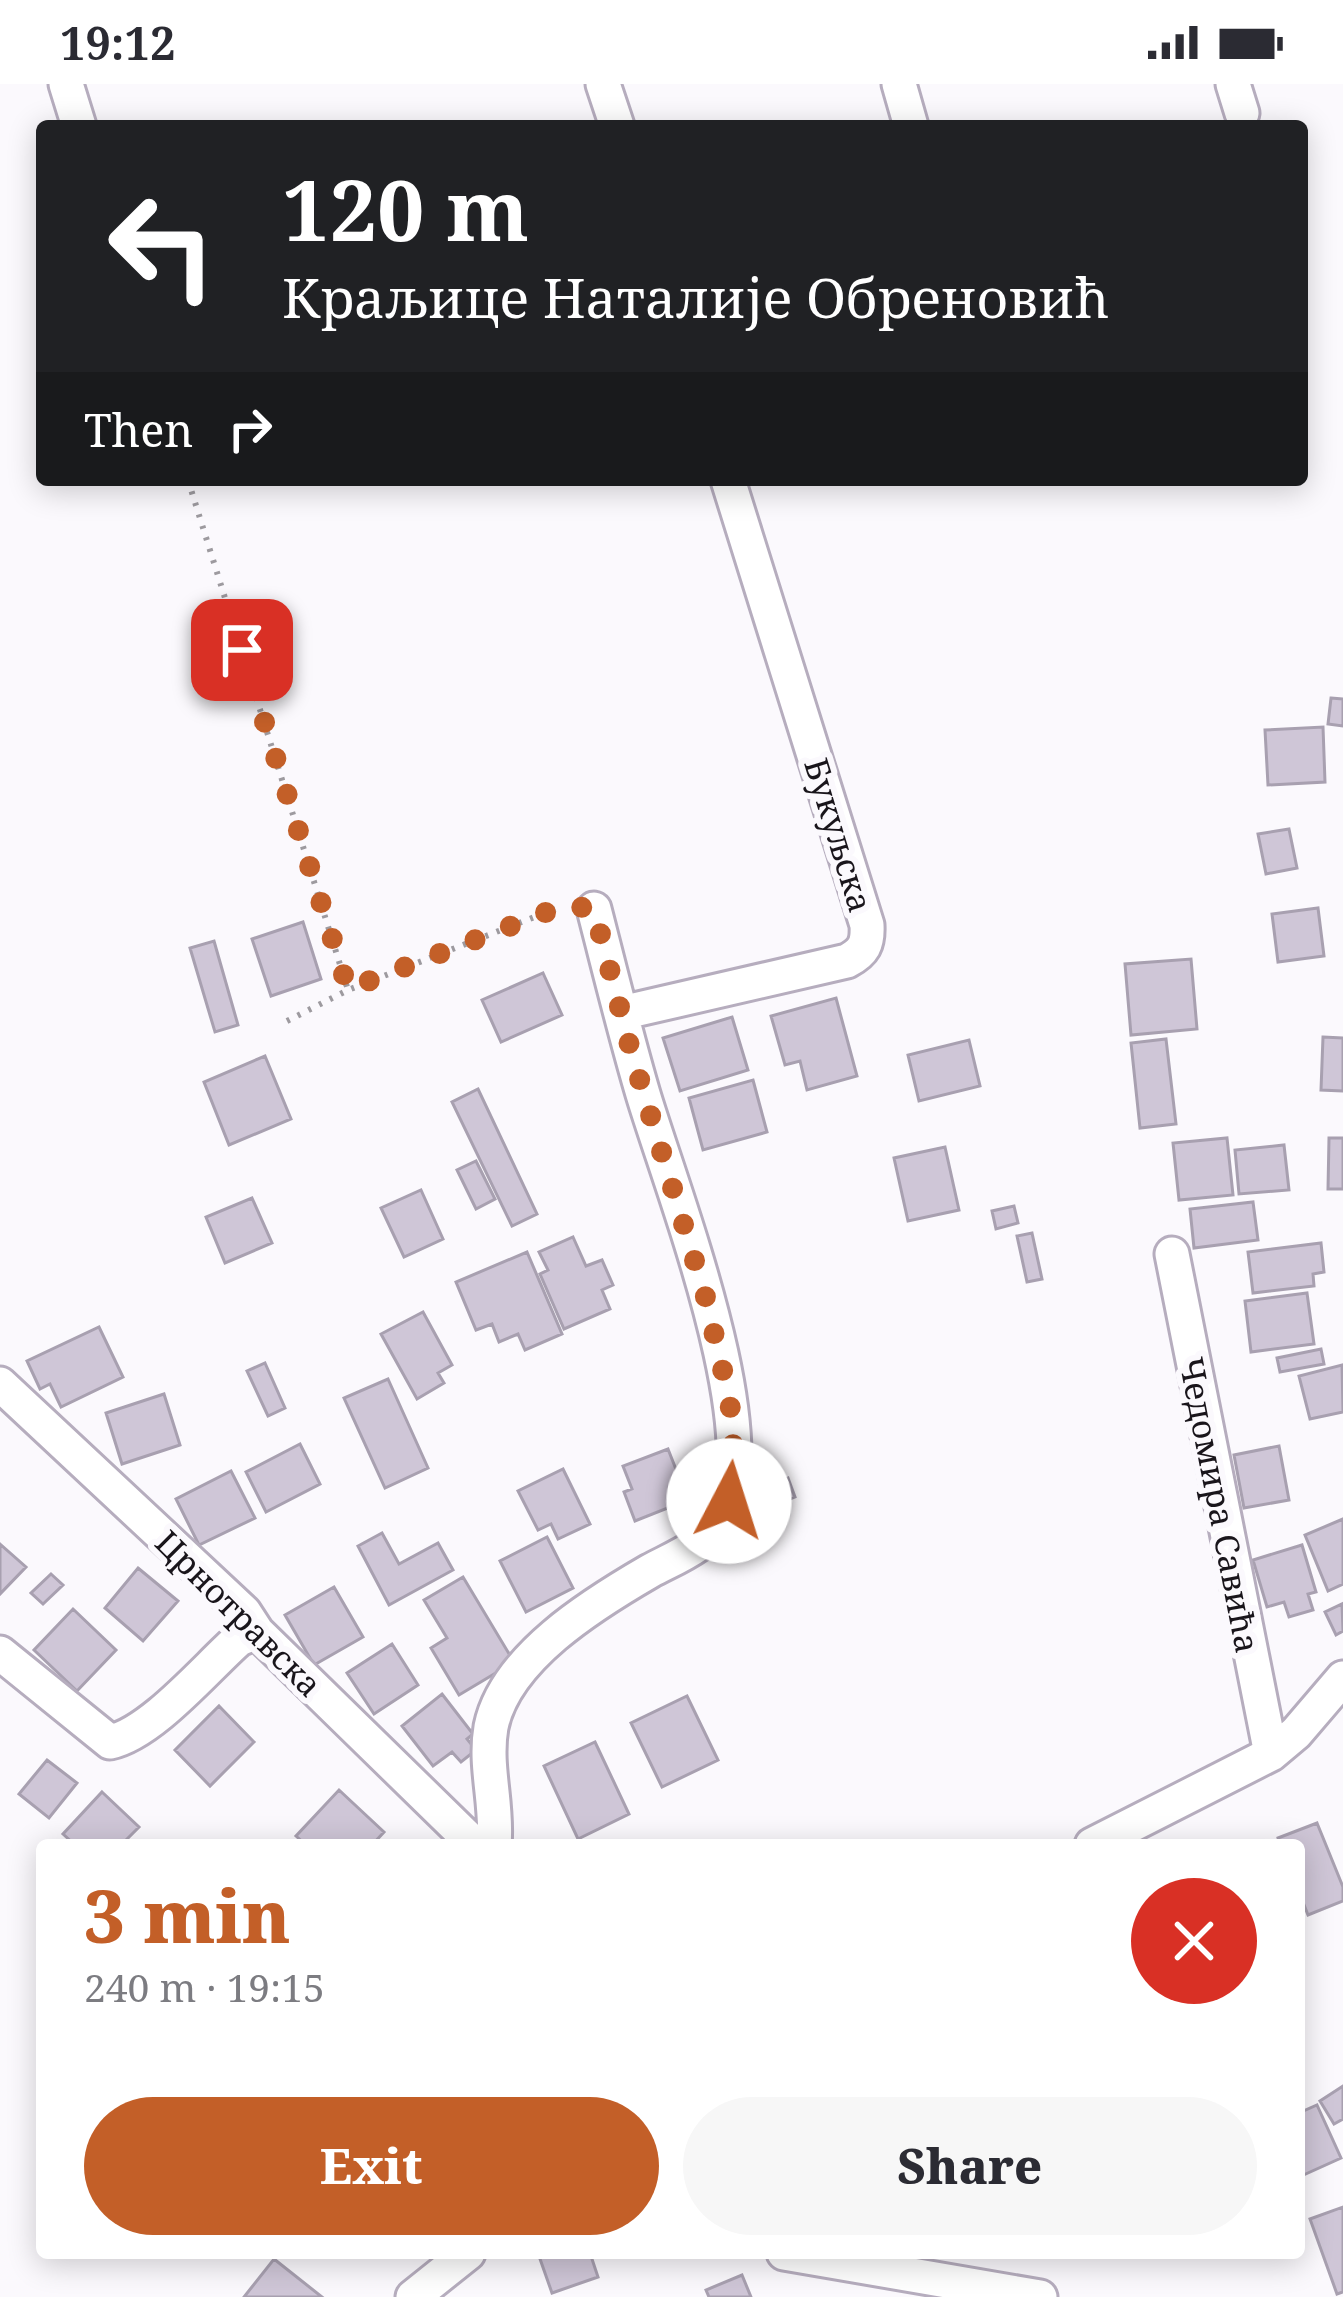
<!DOCTYPE html>
<html lang="en">
<head>
<meta charset="utf-8">
<style>
  :root { --surface:#fff; --page:#f7f7f7; --text:#2b2b33; --muted:#7c7c81; --accent:#c35f28 }
  body { margin:0; font-family:"Noto Serif",serif; background:var(--page); color:var(--text); height:100vh; display:flex; flex-direction:column; font-size:45px; white-space:nowrap }
  * { box-sizing:border-box; margin:0 }
  p { font-size:39px; color:var(--muted) }
  .icon { flex:none; width:66px; height:66px; fill:none; stroke:currentColor; stroke-width:2; stroke-linecap:round; stroke-linejoin:round }
  .map { position:relative; flex:1; overflow:hidden }
  .sheet { position:absolute; left:36px; top:1755px; width:1269px; height:420px; display:flex; flex-direction:column; background:var(--surface); border-radius:12px; box-shadow:0 6px 30px #0003 }
  .sheet>* { flex:none }
  .top-card { position:absolute; left:36px; top:36px; width:1272px; height:366px; border-radius:12px; box-shadow:0 6px 30px #0003; background:#202124; color:#fff; overflow:hidden }
  .pin { position:absolute; display:grid; place-items:center; width:102px; height:102px; color:#fff; margin:-51px; border-radius:24px; box-shadow:0 6px 18px #0006 }
  .me { position:absolute; width:132px; margin:-66px; rotate:5deg; stroke-linejoin:round; filter:drop-shadow(0 0 9px #0008) }
  .turn { display:flex; align-items:center; gap:42px; height:252px; padding:0 48px; font-size:54px }
  .turn .icon { width:156px; height:156px; stroke-width:2.5 }
  .turn b { display:block; font-size:84px; line-height:102px }
  .then { display:flex; align-items:center; height:114px; padding:0 48px; background:#0003; gap:24px; font-size:45px }
  .round { display:grid; place-items:center; flex:none; width:126px; height:126px; border-radius:63px; background:var(--page) }
  .headline { display:flex; align-items:center; justify-content:space-between; height:204px; padding:0 48px }
  h1 { font-size:72px; font-weight:800; line-height:90px; color:var(--accent) }
  .primary-button { display:flex; gap:24px; margin-top:auto; padding:24px 48px }
  .primary-button a { flex:1; height:138px; border-radius:72px; background:var(--accent); color:#fff; font-size:48px; font-weight:800; line-height:138px; text-align:center }
  .primary-button a+a { background:var(--page); color:var(--text) }
  .status { display:flex; justify-content:space-between; align-items:center; height:84px; padding:0 60px; background:var(--surface); direction:ltr }
  .status svg { height:33px; fill:currentColor }
  .map>svg:first-child { display:block }
  .building { fill:#cfc6d7; stroke:#a8a0b0; stroke-width:3 }
  .lines { fill:none; stroke-linecap:round; stroke-linejoin:round }
  .minor-casing { stroke:#b6adbe; stroke-width:39 }
  .path { stroke:#9d9a9f; stroke-width:6; stroke-dasharray:3 9; stroke-linecap:butt }
  .minor { stroke:#fff; stroke-width:33 }
  .route { stroke:#c35f28; stroke-width:21; stroke-dasharray:0 37.8 }
  .labels { text-anchor:middle; dominant-baseline:central; stroke-width:12; stroke-linejoin:round; paint-order:stroke }
  .street-label { font-size:33px; fill:#19151b; stroke:#fbf9fd }
</style>
</head>
<body>
<div class="status"><b>19:12</b><svg viewBox="0 0 49 12"><path d="M0 12V9h3v3zM5 12V6h3v6zM10 12V3h3v9zM15 12V0h3v12zM26 1h20v11H26zM47 4h2v5h-2z"/></svg></div>
<div class="map">
<svg width="1343" height="2213" viewBox="0 0 1343 2213">
  <rect width="100%" height="100%" fill="#fbf9fd"/>
  <!-- building -->
  <path class="building" d="M 1331,614 L 1343,615 L 1343,642 L 1328,640 Z
    M 1323,643 L 1325,698 L 1268,701 L 1265,646 Z
    M 1289,745 L 1297,784 L 1266,790 L 1258,750 Z
    M 1318,824 L 1324,872 L 1278,878 L 1272,830 Z
    M 303,838 L 321,895 L 271,912 L 252,855 Z
    M 214,857 L 238,941 L 215,948 L 190,864 Z
    M 1191,875 L 1197,945 L 1131,951 L 1125,880 Z
    M 543,889 L 562,931 L 501,958 L 482,916 Z
    M 836,914 L 857,992 L 807,1006 L 800,977 L 785,981 L 771,932 Z
    M 732,933 L 748,986 L 680,1007 L 663,954 Z
    M 1323,953 L 1343,954 L 1343,1007 L 1321,1006 Z
    M 1166,955 L 1176,1040 L 1140,1044 L 1131,959 Z
    M 969,956 L 980,1002 L 919,1017 L 908,971 Z
    M 265,972 L 291,1035 L 229,1061 L 204,998 Z
    M 753,996 L 767,1048 L 703,1066 L 689,1014 Z
    M 478,1005 L 537,1130 L 512,1142 L 452,1018 Z
    M 1227,1054 L 1233,1111 L 1179,1116 L 1173,1059 Z
    M 1329,1054 L 1343,1054 L 1343,1105 L 1328,1105 Z
    M 1284,1061 L 1289,1106 L 1239,1110 L 1235,1066 Z
    M 945,1063 L 959,1126 L 908,1137 L 894,1074 Z
    M 476,1077 L 495,1115 L 476,1125 L 457,1086 Z
    M 421,1106 L 443,1155 L 404,1173 L 381,1124 Z
    M 252,1114 L 272,1159 L 225,1179 L 206,1133 Z
    M 1253,1118 L 1258,1156 L 1194,1164 L 1190,1125 Z
    M 1014,1122 L 1018,1139 L 996,1145 L 992,1127 Z
    M 1032,1149 L 1042,1195 L 1027,1198 L 1017,1152 Z
    M 573,1153 L 586,1182 L 602,1176 L 613,1201 L 602,1206 L 610,1225 L 564,1245 L 540,1190 L 548,1186 L 539,1168 Z
    M 1321,1159 L 1324,1188 L 1313,1190 L 1314,1202 L 1253,1209 L 1248,1168 Z
    M 527,1168 L 562,1250 L 525,1266 L 518,1250 L 499,1258 L 492,1240 L 476,1246 L 456,1198 Z
    M 1307,1209 L 1314,1260 L 1251,1268 L 1245,1217 Z
    M 423,1228 L 452,1281 L 438,1289 L 444,1299 L 417,1315 L 381,1250 Z
    M 99,1243 L 123,1293 L 61,1323 L 50,1300 L 40,1305 L 27,1277 Z
    M 1321,1265 L 1324,1280 L 1280,1288 L 1277,1274 Z
    M 265,1279 L 285,1324 L 268,1332 L 247,1287 Z
    M 1342,1281 L 1343,1328 L 1310,1335 L 1299,1292 Z
    M 388,1295 L 428,1384 L 385,1404 L 344,1314 Z
    M 164,1310 L 180,1361 L 122,1380 L 106,1329 Z
    M 300,1360 L 320,1400 L 266,1428 L 246,1388 Z
    M 1279,1362 L 1289,1416 L 1244,1424 L 1234,1371 Z
    M 668,1365 L 688,1416 L 635,1437 L 624,1408 L 632,1405 L 623,1382 Z
    M 563,1385 L 590,1440 L 558,1455 L 551,1440 L 538,1446 L 518,1407 Z
    M 231,1387 L 255,1434 L 199,1461 L 176,1415 Z
    M 788,1394 L 795,1413 L 756,1429 L 749,1411 Z
    M 1343,1435 L 1343,1500 L 1328,1507 L 1305,1451 Z
    M 382,1449 L 399,1480 L 438,1459 L 453,1486 L 389,1521 L 358,1462 Z
    M 547,1453 L 573,1504 L 526,1528 L 500,1477 Z
    M 0,1460 L 26,1483 L 0,1510 Z
    M 1302,1461 L 1316,1508 L 1308,1510 L 1313,1526 L 1289,1533 L 1284,1518 L 1267,1523 L 1253,1476 Z
    M 138,1484 L 178,1517 L 143,1557 L 105,1524 Z
    M 51,1490 L 63,1501 L 43,1520 L 31,1509 Z
    M 463,1493 L 514,1578 L 459,1611 L 431,1564 L 447,1554 L 424,1516 Z
    M 334,1503 L 363,1553 L 314,1581 L 285,1531 Z
    M 1342,1520 L 1343,1547 L 1336,1551 L 1325,1528 Z
    M 73,1525 L 116,1566 L 77,1607 L 34,1566 Z
    M 392,1560 L 418,1601 L 374,1630 L 347,1589 Z
    M 442,1610 L 473,1650 L 467,1655 L 476,1666 L 461,1678 L 452,1668 L 433,1682 L 402,1642 Z
    M 687,1612 L 718,1676 L 662,1703 L 631,1639 Z
    M 219,1622 L 254,1658 L 210,1702 L 175,1666 Z
    M 595,1658 L 629,1730 L 578,1755 L 544,1682 Z
    M 47,1676 L 77,1699 L 49,1734 L 19,1710 Z
    M 339,1706 L 384,1748 L 372,1761 L 306,1761 L 296,1752 Z
    M 102,1708 L 139,1743 L 121,1761 L 75,1761 L 63,1750 Z
    M 1317,1739 L 1343,1803 L 1343,1817 L 1308,1831 L 1299,1808 L 1299,1761 L 1280,1761 L 1278,1754 Z
    M 1343,2002 L 1343,2035 L 1334,2040 L 1320,2017 Z
    M 1317,2021 L 1341,2074 L 1299,2093 L 1299,2029 Z
    M 1343,2123 L 1343,2208 L 1337,2210 L 1310,2135 Z
    M 546,2169 L 590,2169 L 598,2193 L 552,2209 L 539,2172 Z
    M 274,2175 L 322,2213 L 244,2213 Z
    M 742,2191 L 751,2213 L 709,2213 L 706,2206 Z"/>
  <g class="lines">
    <defs>
      <path id="minor" d="M 66,0 L 79,42
        M 603,0 L 617,42
        M 899,0 L 911,42
        M 1233,0 L 1242,29
        M 621,929 L 847,877 C 864,868 868,860 867,841 L 728,396
        M 1172,1170 L 1271,1670
        M 0,1300 L 244,1528 L 257,1548 L 475,1761
        M 0,1569 L 110,1658 C 152,1649 206,1584 239,1555 L 257,1548
        M 494,1761 C 498,1721 484,1683 491,1643 C 505,1574 593,1520 650,1487 C 676,1473 707,1462 722,1434 C 768,1348 671,1104 643,1010 C 625,949 610,887 594,825
        M 1092,1761 L 1271,1670 L 1296,1649 L 1343,1594
        M 784,2169 L 1040,2213
        M 413,2213 L 468,2169"/>
    </defs>
    <!-- minor casing -->
    <use href="#minor" class="minor-casing"/>
    <!-- path -->
    <path class="path" d="M 188,396 L 348,906
      M 287,937 L 348,906 L 560,823"/>
    <!-- minor -->
    <use href="#minor" class="minor"/>
  </g>
  <g class="lines">
    <!-- route -->
    <path class="route" d="M 242,566 L 348,905 L 565,821 L 594,825 L 631,967 L 705,1211 L 728,1309 L 734,1347 L 729,1417"/>
  </g>
  <g class="labels">
    <!-- street labels -->
    <g class="street-label">
      <text transform="translate(839 751) rotate(73)">Букуљска</text>
      <text transform="translate(1220 1421) rotate(79)">Чедомира Савића</text>
      <text transform="translate(239 1529) rotate(45)">Црнотравска</text>
    </g>
  </g>
</svg>
<div class="pin" style="left:242px;top:566px;background:#d93025"><svg class="icon" aria-label="arrive" viewBox="0 0 24 24"><path d="M6 21V4h12l-3 4 3 4H6"/></svg></div>
<svg class="me" style="left:729px;top:1417px" viewBox="-20 -20 40 40"><circle r="19" fill="#fff"/><path d="M0-13L10 11 0 6-10 11z" fill="#c35f28"/></svg>
<div class="top-card">
<div class="turn"><svg class="icon" aria-label="left" viewBox="0 0 24 24"><path d="M17 20v-9H6M10 6l-5 5 5 5"/></svg><div><b>120 m</b>Краљице Наталије Обреновић</div></div>
<div class="then">Then<svg class="icon" aria-label="right" viewBox="0 0 24 24"><path d="M7 20v-9h11M14 6l5 5-5 5"/></svg></div>
</div>
<section class="sheet">
<div class="headline"><div><h1>3 min</h1><p>240 m · 19:15</p></div><a class="round" style="background:#d93025;color:#fff"><svg class="icon" aria-label="close" viewBox="0 0 24 24"><path d="M6 6l12 12M18 6L6 18"/></svg></a></div>
<div class="primary-button"><a>Exit</a><a>Share</a></div>
</section>
</div>
</body>
</html>
